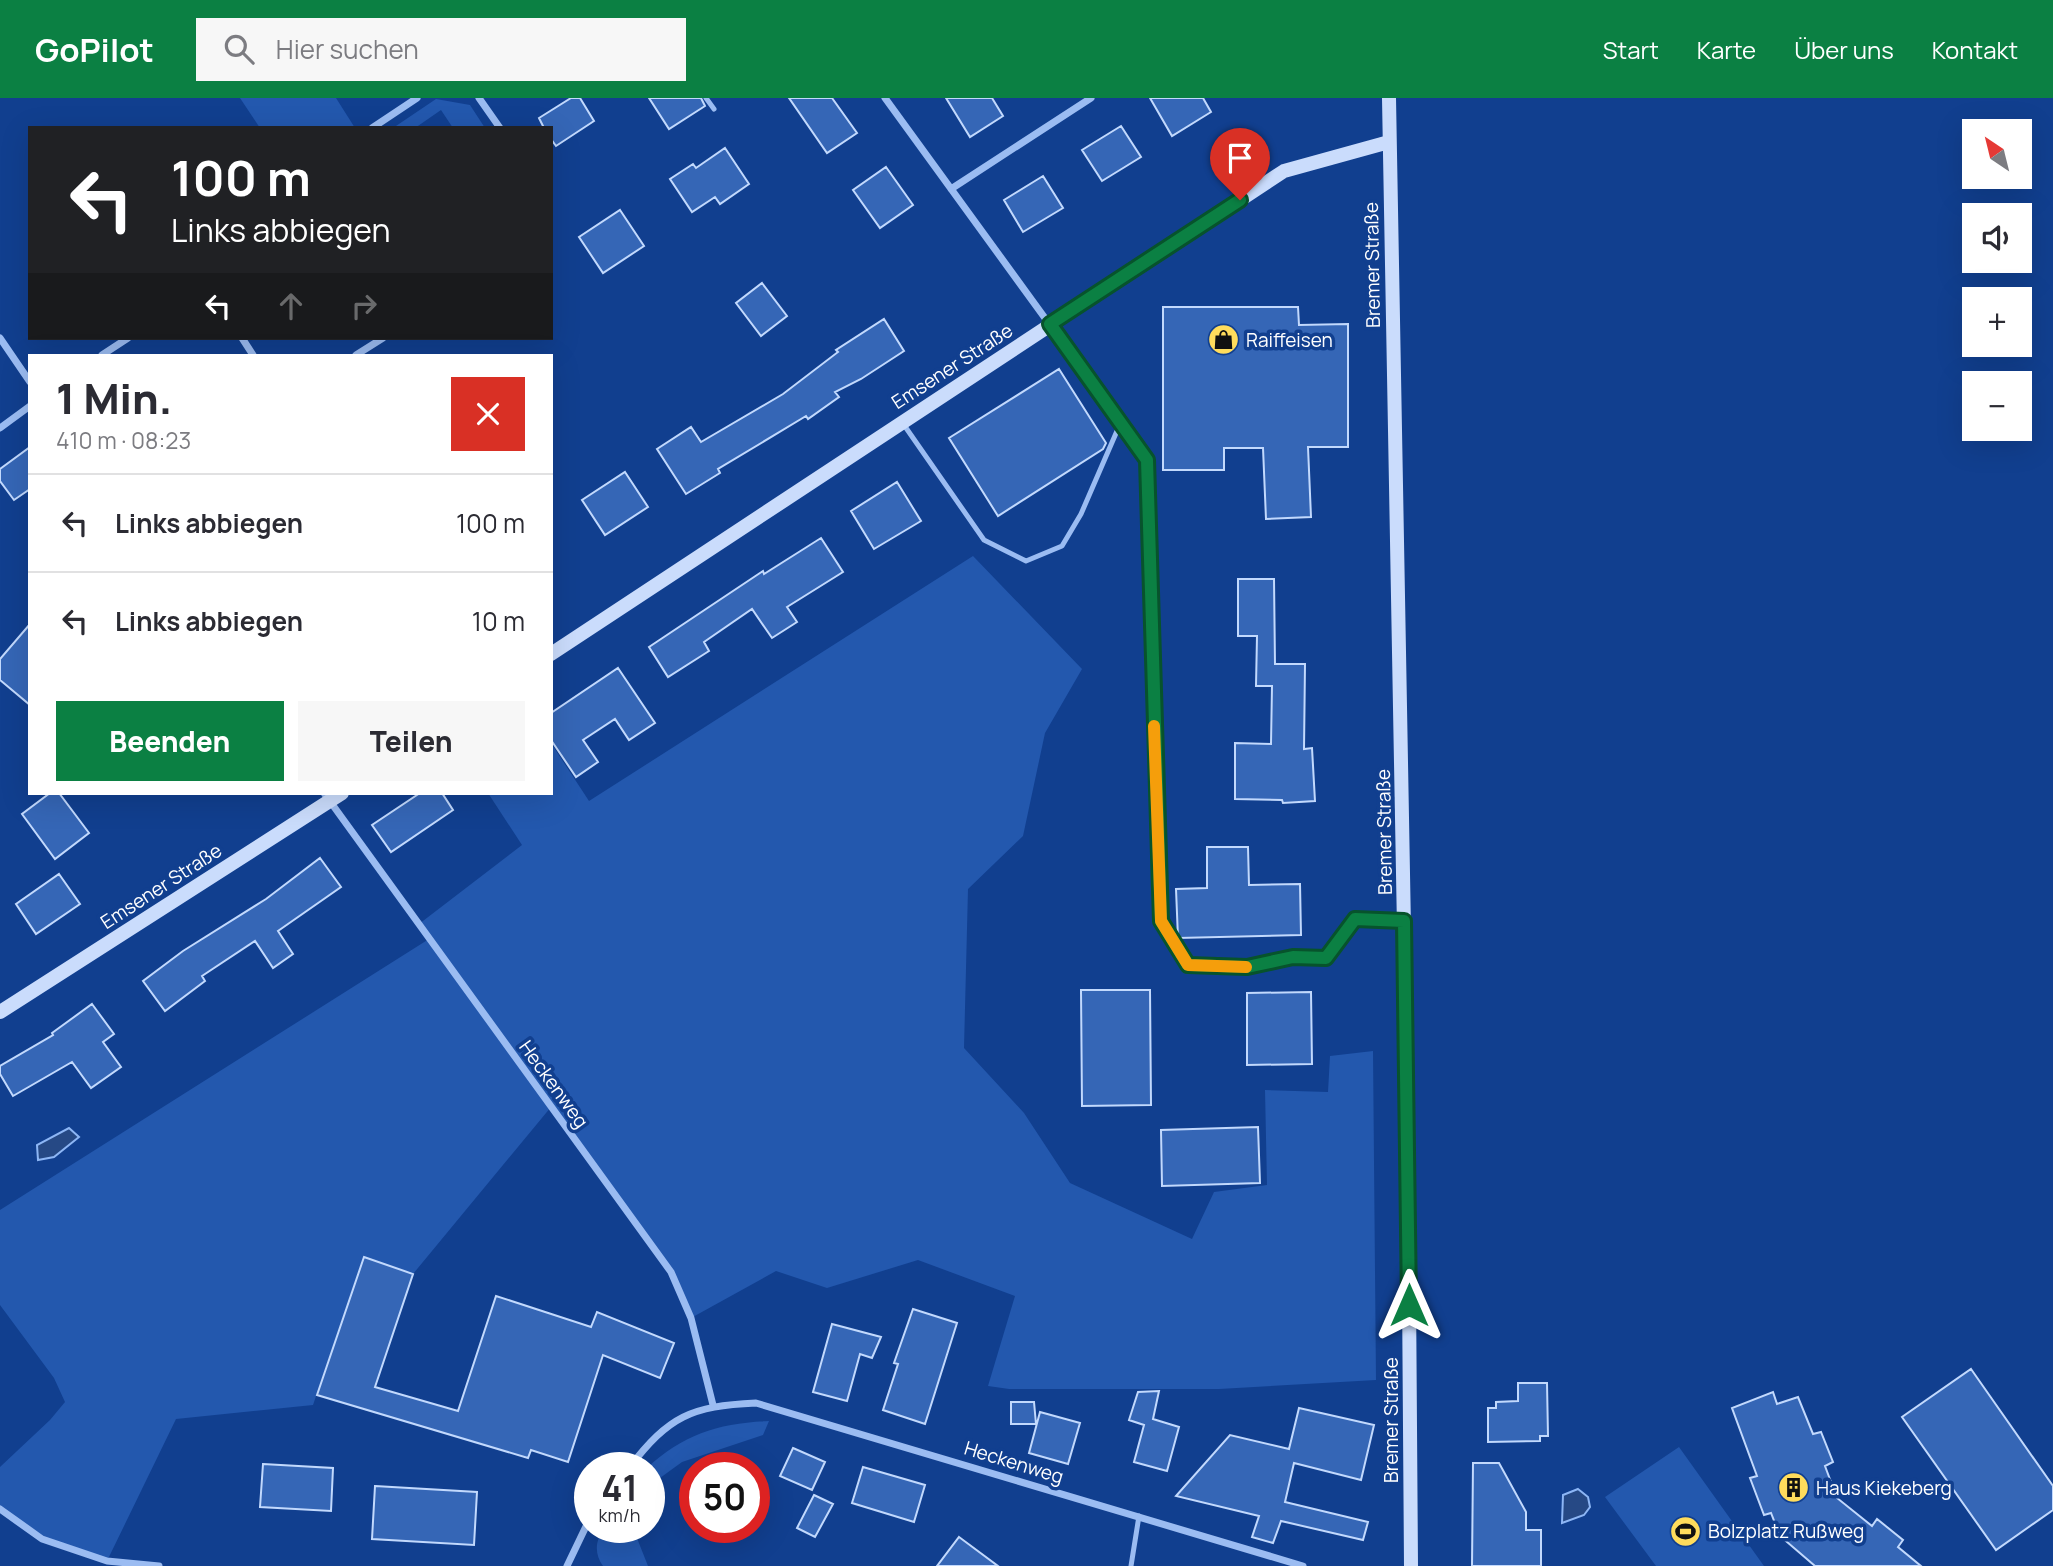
<!DOCTYPE html>
<html lang="de">
<head>
<meta charset="utf-8">
<style>
  :root { --surface:#fff; --page:#f7f7f7; --text:#2b2b33; --muted:#7c7c81; --line:#e1e1e2; --accent:#0b8043 }
  body { margin:0; font-family:Manrope,sans-serif; background:var(--page); color:var(--text); height:100vh; display:flex; flex-direction:column; font-size:26px; white-space:nowrap }
  * { box-sizing:border-box; margin:0 }
  p { font-size:23px; color:var(--muted) }
  .icon { flex:none; width:38px; height:38px; fill:none; stroke:currentColor; stroke-width:2; stroke-linecap:round; stroke-linejoin:round }
  .map { position:relative; flex:1; overflow:hidden }
  .panel { position:absolute; left:28px; top:256px; width:525px; height:441px; display:flex; flex-direction:column; background:var(--surface); border-radius:0px; box-shadow:0 7px 28px #0002 }
  .panel>* { flex:none }
  .guide { position:absolute; left:28px; top:28px; width:525px; height:214px; border-radius:0px; box-shadow:0 7px 28px #0002; background:#202124; color:#fff; overflow:hidden }
  .needle { width:46px; rotate:325deg }
  .controls { position:absolute; left:1962px; top:21px; display:grid; gap:14px }
  .controls a { display:grid; place-items:center; width:70px; height:70px; border-radius:0px; background:var(--surface); box-shadow:0 7px 28px #0002; font-size:35px }
  .speed { position:absolute; left:574px; top:1354px; display:flex; gap:14px; font-size:35px; font-weight:700; text-align:center }
  .speed>* { display:grid; place-content:center; width:91px; height:91px; border-radius:50%; background:var(--surface); box-shadow:0 7px 28px #0002; line-height:1 }
  .speed small { font-size:18px; font-weight:400 }
  .speed .limit { border:10px solid #d22; background:#fff; color:#111 }
  .pin { position:absolute; display:grid; place-items:center; width:60px; height:60px; color:#fff; margin:-72px -30px; border-radius:50% 50% 50% 0; rotate:-45deg; box-shadow:0 0 7px #0007 }
  .pin .icon { rotate:45deg }
  .me { position:absolute; width:77px; margin:-38px; rotate:0deg; stroke-linejoin:round; filter:drop-shadow(0 0 5px #0008) }
  .turn { display:flex; align-items:center; gap:24px; height:147px; padding:0 28px; font-size:32px }
  .turn .icon { width:91px; height:91px; stroke-width:2.5 }
  .turn b { display:block; font-size:49px; line-height:60px }
  .lanes { display:flex; align-items:center; height:66px; padding:0 28px; background:#0003; justify-content:center; gap:35px; direction:ltr }
  .lanes .off { opacity:.35 }
  .round { display:grid; place-items:center; flex:none; width:74px; height:74px; border-radius:0px; background:var(--page) }
  .overview { display:flex; align-items:center; justify-content:space-between; height:119px; padding:0 28px }
  h1 { font-size:42px; font-weight:800; line-height:52px }
  .primary-button { display:flex; gap:14px; margin-top:auto; padding:14px 28px }
  .primary-button a { flex:1; height:80px; border-radius:0px; background:var(--accent); color:#fff; font-size:28px; font-weight:800; line-height:80px; text-align:center }
  .primary-button a+a { background:var(--page); color:var(--text) }
  ul { padding:0; list-style:none }
  li { display:flex; align-items:center; gap:21px; height:98px; padding:0 28px; border-top:2px solid var(--line) }
  li div { flex:1 }
  li b { display:block; font-size:26px }
  li em { font-style:normal }
  header { display:flex; align-items:center; gap:42px; box-sizing:border-box; height:98px; padding:0 35px; background:var(--accent); color:#fff }
  header strong { font-size:33px }
  nav { display:flex; gap:38px; margin-inline-start:auto; font-size:24px }
  .search { width:490px; height:63px; background:var(--page); display:flex; align-items:center; gap:18px; box-sizing:border-box; padding:0 24px; border-radius:0px; color:var(--muted); font-size:26px }
  .map>svg:first-child { display:block }
  .green { fill:#2358ae }
  .water { fill:#264985; stroke:#8db6f5; stroke-width:2 }
  .building { fill:#3566b6; stroke:#c2d9fd; stroke-width:2 }
  .lines { fill:none; stroke-linecap:round; stroke-linejoin:round }
  .lane { stroke:#9bbcf2; stroke-width:5 }
  .street { stroke:#9bbcf2; stroke-width:7 }
  .secondary { stroke:#cadcfc; stroke-width:14 }
  .route-casing { stroke:#07532c; stroke-width:18 }
  .route { stroke:#0b8043; stroke-width:12 }
  .slow { stroke:#f59e0b; stroke-width:12 }
  .labels { text-anchor:middle; dominant-baseline:central; stroke-width:7; stroke-linejoin:round; paint-order:stroke }
  .street-label { font-size:19px; fill:#fff; stroke:#113f8f }
  .poi-label { font-size:19px; fill:#fff; stroke:#113f8f; text-anchor:start }
</style>
</head>
<body>
<header>
<strong>GoPilot</strong>
<div class="search"><svg class="icon" aria-label="search" viewBox="0 0 24 24"><circle cx="10" cy="10" r="6"/><path d="M15 15l6 6"/></svg>Hier suchen</div>
<nav><a>Start</a><a>Karte</a><a>Über uns</a><a>Kontakt</a></nav>
</header>
<div class="map">
<svg width="2053" height="1468" viewBox="0 0 2053 1468">
  <rect width="100%" height="100%" fill="#113f8f"/>
  <!-- green -->
  <path class="green" d="M 240,0 L 336,0 L 355,30 L 260,30 Z
    M 436,1 L 470,7 L 485,30 L 453,30 L 441,12 L 415,30 L 393,30 Z
    M 973,458 L 1082,571 L 1045,635 L 1023,738 L 968,791 L 964,950 L 1024,1015 L 1070,1085 L 1192,1141 L 1214,1094 L 1267,1087 L 1265,992 L 1328,994 L 1330,958 L 1373,953 L 1376,1282 L 1219,1291 L 1009,1291 L 988,1288 L 1015,1198 L 918,1162 L 827,1190 L 776,1173 L 691,1220 L 670,1174 L 551,1009 L 413,1176 L 363,1160 L 313,1307 L 176,1321 L 107,1463 L 42,1441 L 0,1411 L 0,1369 L 50,1322 L 65,1304 L 54,1280 L 0,1207 L 0,1112 L 429,841 L 419,826 L 522,747 L 488,695 L 551,695 L 551,645 L 589,703 Z
    M 769,1323 L 763,1337 L 682,1364 L 649,1388 L 647,1370 C 683,1336 720,1325 769,1323 Z
    M 1679,1349 L 1764,1468 L 1656,1468 L 1605,1399 Z
    M 605,1430 L 633,1430 L 648,1468 L 603,1468 C 594,1455 595,1442 605,1430 Z"/>
  <!-- water -->
  <path class="water" d="M 69,1030 L 79,1039 L 54,1059 L 38,1062 L 37,1047 Z
    M 1578,1391 L 1588,1399 L 1590,1409 L 1584,1417 L 1562,1425 L 1563,1397 Z"/>
  <!-- building -->
  <path class="building" d="M 571,0 L 580,0 L 594,23 L 556,48 L 551,41 L 551,30 L 544,30 L 539,20 Z
    M 649,0 L 701,0 L 705,8 L 669,31 Z
    M 789,0 L 832,0 L 857,35 L 827,55 Z
    M 946,0 L 992,0 L 1003,18 L 970,39 Z
    M 1150,0 L 1203,0 L 1211,14 L 1172,38 Z
    M 1121,28 L 1141,59 L 1102,83 L 1082,52 Z
    M 725,50 L 749,86 L 720,106 L 715,99 L 692,114 L 670,81 L 693,66 L 696,70 Z
    M 886,69 L 913,107 L 880,130 L 853,92 Z
    M 1043,78 L 1063,110 L 1023,134 L 1004,102 Z
    M 620,112 L 644,148 L 603,175 L 579,139 Z
    M 762,185 L 787,218 L 761,238 L 736,205 Z
    M 1163,209 L 1298,209 L 1299,227 L 1348,226 L 1348,349 L 1308,349 L 1311,419 L 1266,421 L 1263,350 L 1224,350 L 1224,372 L 1163,372 Z
    M 884,221 L 904,253 L 861,281 L 835,294 L 839,299 L 808,321 L 806,318 L 718,371 L 720,375 L 686,396 L 657,351 L 691,329 L 701,344 L 783,296 L 838,254 L 836,252 Z
    M 1059,271 L 1106,345 L 1103,351 L 998,418 L 949,340 Z
    M 30,349 L 30,391 L 14,402 L 0,383 L 0,371 Z
    M 625,374 L 648,409 L 605,437 L 582,402 Z
    M 897,384 L 921,423 L 874,451 L 851,413 Z
    M 821,440 L 843,474 L 787,509 L 797,524 L 772,540 L 752,511 L 704,544 L 709,553 L 668,579 L 649,549 L 763,473 L 764,476 Z
    M 1238,481 L 1274,481 L 1275,566 L 1305,566 L 1304,651 L 1312,650 L 1315,703 L 1283,705 L 1282,702 L 1235,701 L 1235,645 L 1271,646 L 1272,588 L 1256,588 L 1257,538 L 1238,538 Z
    M 30,526 L 30,607 L 0,582 L 0,561 Z
    M 618,570 L 655,625 L 629,642 L 615,621 L 583,642 L 598,664 L 576,679 L 551,642 L 551,615 Z
    M 50,695 L 59,695 L 89,735 L 55,761 L 22,716 Z
    M 420,695 L 442,695 L 453,712 L 391,754 L 372,727 Z
    M 1207,749 L 1248,749 L 1249,787 L 1300,786 L 1301,837 L 1178,840 L 1176,791 L 1207,790 Z
    M 320,760 L 341,789 L 278,833 L 293,856 L 273,870 L 255,843 L 202,878 L 205,883 L 165,913 L 143,883 L 183,853 L 266,801 Z
    M 59,776 L 80,806 L 36,836 L 16,806 Z
    M 1081,892 L 1150,892 L 1151,1007 L 1082,1008 Z
    M 1311,894 L 1312,966 L 1247,967 L 1247,895 Z
    M 92,906 L 114,936 L 103,944 L 121,969 L 91,990 L 72,964 L 13,998 L 0,976 L 0,968 L 53,937 L 52,935 Z
    M 1258,1029 L 1260,1085 L 1162,1088 L 1161,1032 Z
    M 364,1159 L 413,1176 L 375,1289 L 458,1313 L 496,1198 L 591,1229 L 597,1214 L 674,1245 L 660,1280 L 603,1257 L 568,1364 L 531,1352 L 528,1360 L 317,1297 Z
    M 913,1211 L 957,1225 L 925,1326 L 883,1312 L 898,1266 L 894,1265 Z
    M 832,1226 L 881,1239 L 872,1260 L 860,1256 L 847,1303 L 813,1294 Z
    M 1971,1271 L 2053,1388 L 2053,1412 L 1996,1452 L 1902,1319 Z
    M 1518,1285 L 1547,1285 L 1548,1338 L 1540,1338 L 1540,1343 L 1488,1344 L 1488,1310 L 1496,1310 L 1496,1304 L 1518,1303 Z
    M 1159,1293 L 1153,1321 L 1179,1329 L 1167,1373 L 1134,1364 L 1144,1327 L 1129,1322 L 1138,1294 Z
    M 1773,1294 L 1777,1306 L 1798,1299 L 1813,1336 L 1821,1334 L 1833,1364 L 1825,1368 L 1837,1400 L 1872,1428 L 1877,1421 L 1903,1442 L 1898,1449 L 1921,1468 L 1815,1468 L 1780,1438 L 1771,1415 L 1764,1417 L 1750,1380 L 1757,1378 L 1732,1310 Z
    M 1011,1304 L 1034,1304 L 1036,1326 L 1011,1326 Z
    M 1299,1310 L 1374,1327 L 1361,1382 L 1294,1365 L 1285,1404 L 1368,1424 L 1363,1442 L 1281,1423 L 1273,1445 L 1252,1439 L 1259,1418 L 1176,1398 L 1230,1337 L 1289,1351 Z
    M 1040,1314 L 1080,1325 L 1068,1366 L 1029,1355 Z
    M 793,1350 L 825,1364 L 812,1392 L 780,1378 Z
    M 1473,1365 L 1499,1365 L 1526,1414 L 1526,1432 L 1541,1432 L 1541,1468 L 1472,1468 Z
    M 263,1366 L 333,1370 L 331,1413 L 260,1409 Z
    M 863,1369 L 925,1387 L 914,1424 L 852,1405 Z
    M 375,1388 L 477,1394 L 474,1447 L 372,1441 Z
    M 814,1397 L 833,1406 L 815,1439 L 797,1430 Z
    M 959,1439 L 998,1468 L 937,1468 Z"/>
  <g class="lines">
    <!-- lane -->
    <path class="lane" d="M 706,0 L 714,11
      M 1120,326 L 1147,362 L 1161,823 L 1188,867 L 1247,869 L 1293,859 L 1326,860 L 1355,821 L 1401,823
      M 904,327 L 984,442 L 1026,463 L 1062,448 L 1081,416 L 1120,326 L 1052,228
      M 1131,1468 L 1139,1418"/>
    <!-- street -->
    <path class="street" d="M 479,0 L 500,30
      M 885,0 L 1050,227
      M 372,30 L 417,0
      M 951,91 L 1091,0
      M 0,240 L 30,284
      M 242,240 L 253,257
      M 102,257 L 128,240
      M 356,257 L 383,240
      M 0,330 L 30,308
      M 324,695 L 671,1174 L 691,1220 L 713,1307
      M 629,1370 C 669,1318 691,1308 756,1305 L 1303,1468
      M 0,1411 L 42,1441 L 107,1463 L 159,1468
      M 567,1468 L 590,1420"/>
    <!-- secondary -->
    <path class="secondary" d="M 1389,0 L 1408,1052 L 1411,1468
      M 551,556 L 1284,73 L 1389,44
      M 0,914 L 342,695"/>
  </g>
  <g class="lines">
    <defs>
      <path id="route" d="M 1240,102 L 1050,226 L 1147,362 L 1161,823 L 1188,867 L 1247,869 L 1293,859 L 1326,860 L 1355,821 L 1404,823 L 1409,1207"/>
    </defs>
    <!-- route casing -->
    <use href="#route" class="route-casing"/>
    <!-- route -->
    <use href="#route" class="route"/>
    <!-- slow -->
    <path class="slow" d="M 1154,628 L 1161,823 L 1188,867 L 1246,869"/>
  </g>
  <!-- icons -->
  <defs>
    <symbol id="shop-disc" viewBox="-11 -11 22 22"><circle r="9.5" fill="#ffdc5c" stroke="#113f8f"/><path d="M-5-2.5h2.3a2.7 3.5 0 0 1 5.4 0H5L5.5 6h-11ZM-1.5-2.5h3a1.5 2.3 0 0 0-3 0Z" fill="#111"/></symbol>
    <symbol id="building-disc" viewBox="-11 -11 22 22"><circle r="9.5" fill="#ffdc5c" stroke="#113f8f"/><path d="M-4-6H4V6H1V3H-1V6H-4ZM-2.5-4.3h1.7v1.8h-1.7ZM.8-4.3h1.7v1.8H.8ZM-2.5-1h1.7V.8h-1.7ZM.8-1h1.7V.8H.8Z" fill="#111"/></symbol>
    <symbol id="stadium-disc" viewBox="-11 -11 22 22"><circle r="9.5" fill="#ffdc5c" stroke="#113f8f"/><path d="M0-5a6.5 5 0 1 0 0 10a6.5 5 0 1 0 0-10ZM-3.5-1.8h7v3.6h-7Z" fill="#111"/></symbol>
  </defs>
  <g fill-rule="evenodd">
    <use href="#shop-disc" x="1206" y="224" width="35" height="35"/>
    <use href="#building-disc" x="1776" y="1372" width="35" height="35"/>
    <use href="#stadium-disc" x="1668" y="1416" width="35" height="35"/>
  </g>
  <g class="labels">
    <!-- street labels -->
    <g class="street-label">
      <text transform="translate(1372 167) rotate(-91)">Bremer Straße</text>
      <text transform="translate(952 268) rotate(-33)">Emsener Straße</text>
      <text transform="translate(1384 734) rotate(-91)">Bremer Straße</text>
      <text transform="translate(161 788) rotate(-33)">Emsener Straße</text>
      <text transform="translate(554 986) rotate(54)">Heckenweg</text>
      <text transform="translate(1391 1322) rotate(-90)">Bremer Straße</text>
      <text transform="translate(1014 1364) rotate(17)">Heckenweg</text>
    </g>
    <!-- poi labels -->
    <g class="poi-label">
      <text x="1246" y="242">Raiffeisen</text>
      <text x="1816" y="1390">Haus Kiekeberg</text>
      <text x="1708" y="1433">Bolzplatz Rußweg</text>
    </g>
  </g>
</svg>
<div class="controls">
<a><svg class="needle" viewBox="-14 -14 28 28"><path d="M0-13l5 13h-10z" fill="#e53935"/><path d="M0 13l5-13h-10z" fill="#7c7c81"/></svg></a>
<a><svg class="icon" aria-label="sound" viewBox="0 0 24 24"><path d="M4 9h4l5-4v14l-5-4H4zM17 9q2 3 0 6"/></svg></a>
<a>+</a>
<a>−</a>
</div>
<div class="speed"><div>41<small>km/h</small></div><div class="limit">50</div></div>
<div class="pin" style="left:1240px;top:102px;background:#d93025"><svg class="icon" aria-label="arrive" viewBox="0 0 24 24"><path d="M6 21V4h12l-3 4 3 4H6"/></svg></div>
<svg class="me" style="left:1409px;top:1207px" viewBox="-20 -20 40 40"><path d="M0-17L14 15 0 8-14 15z" fill="#0b8043" stroke="#fff" stroke-width="4"/></svg>
<div class="guide">
<div class="turn"><svg class="icon" aria-label="left" viewBox="0 0 24 24"><path d="M17 20v-9H6M10 6l-5 5 5 5"/></svg><div><b>100 m</b>Links abbiegen</div></div>
<div class="lanes"><svg class="icon" aria-label="left" viewBox="0 0 24 24"><path d="M17 20v-9H6M10 6l-5 5 5 5"/></svg><svg class="icon off" aria-label="ahead" viewBox="0 0 24 24"><path d="M12 20V5M6 11l6-6 6 6"/></svg><svg class="icon off" aria-label="right" viewBox="0 0 24 24"><path d="M7 20v-9h11M14 6l5 5-5 5"/></svg></div>
</div>
<section class="panel">
<div class="overview"><div><h1>1 Min.</h1><p>410 m · 08:23</p></div><a class="round" style="background:#d93025;color:#fff"><svg class="icon" aria-label="close" viewBox="0 0 24 24"><path d="M6 6l12 12M18 6L6 18"/></svg></a></div>
<ul>
<li><svg class="icon" aria-label="left" viewBox="0 0 24 24"><path d="M17 20v-9H6M10 6l-5 5 5 5"/></svg><div><b>Links abbiegen</b></div><em>100 m</em></li>
<li><svg class="icon" aria-label="left" viewBox="0 0 24 24"><path d="M17 20v-9H6M10 6l-5 5 5 5"/></svg><div><b>Links abbiegen</b></div><em>10 m</em></li>
</ul>
<div class="primary-button"><a>Beenden</a><a>Teilen</a></div>
</section>
</div>
</body>
</html>
